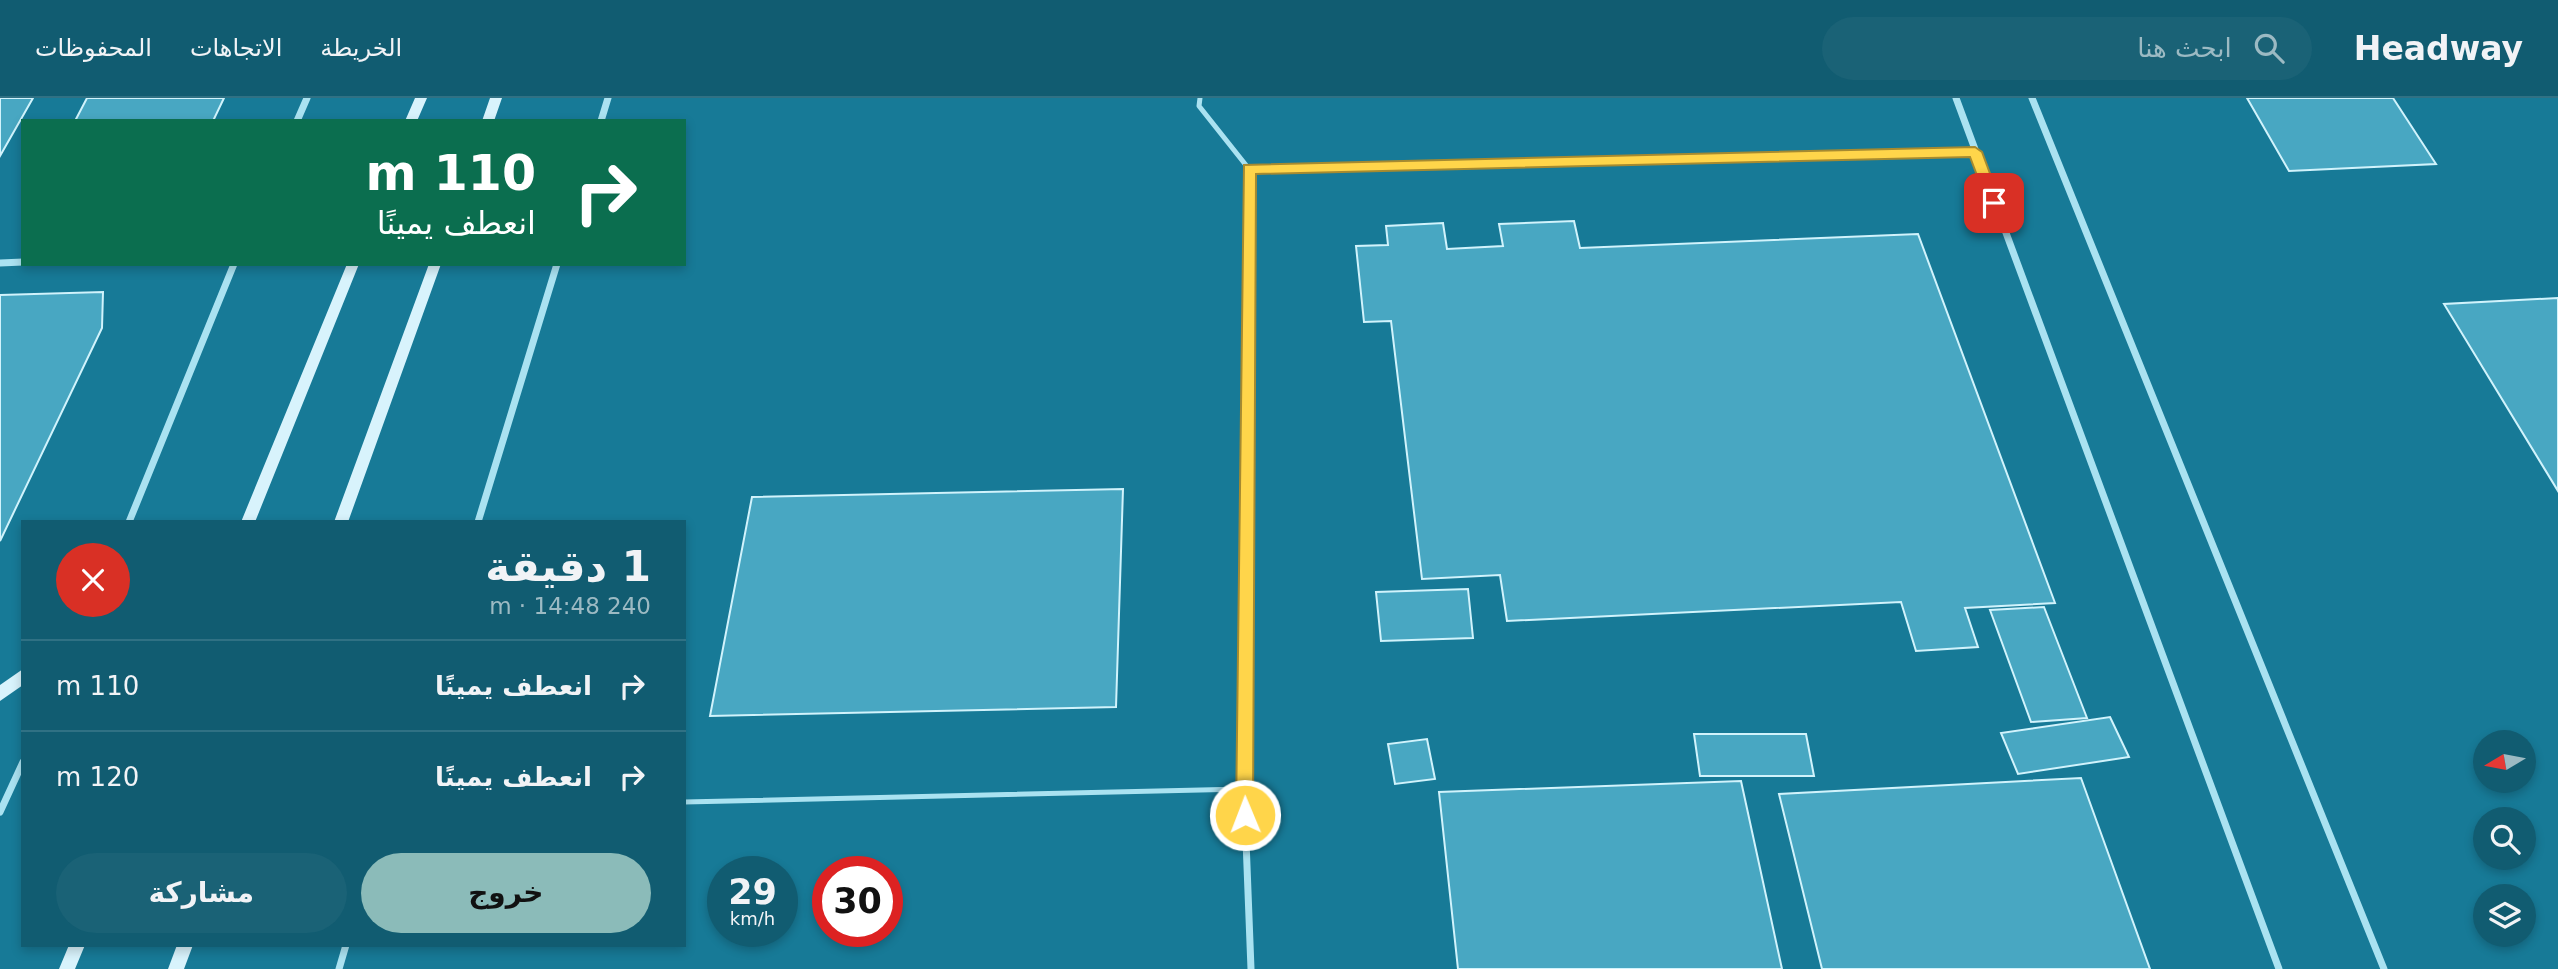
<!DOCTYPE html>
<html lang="ar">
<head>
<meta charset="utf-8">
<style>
  :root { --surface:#115c71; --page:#1a6276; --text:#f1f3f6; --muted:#9cbac3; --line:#307184; --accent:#8bbbb9 }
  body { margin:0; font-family:"DejaVu Sans","Noto Sans Arabic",sans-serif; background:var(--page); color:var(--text); direction:rtl; height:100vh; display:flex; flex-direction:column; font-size:26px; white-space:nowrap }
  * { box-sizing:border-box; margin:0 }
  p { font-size:23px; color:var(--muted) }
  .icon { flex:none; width:38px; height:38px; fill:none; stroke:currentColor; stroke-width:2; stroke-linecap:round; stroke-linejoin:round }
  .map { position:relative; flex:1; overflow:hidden; direction:ltr }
  .side { position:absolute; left:21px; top:422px; width:665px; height:427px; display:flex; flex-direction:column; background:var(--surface); border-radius:0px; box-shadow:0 4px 10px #0003; direction:rtl }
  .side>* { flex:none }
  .guide { position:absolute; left:21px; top:21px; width:665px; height:147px; border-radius:0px; box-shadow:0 4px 10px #0003; direction:rtl; background:#0b6e4f; color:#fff; overflow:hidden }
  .needle { width:46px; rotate:260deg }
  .controls { position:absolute; left:2473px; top:632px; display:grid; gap:14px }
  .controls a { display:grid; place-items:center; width:63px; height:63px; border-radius:50%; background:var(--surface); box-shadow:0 4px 10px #0003; font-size:35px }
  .speed { position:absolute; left:707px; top:758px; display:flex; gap:14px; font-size:35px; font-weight:700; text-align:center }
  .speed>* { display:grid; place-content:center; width:91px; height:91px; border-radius:50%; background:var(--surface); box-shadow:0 4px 10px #0003; line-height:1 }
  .speed small { font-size:18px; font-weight:400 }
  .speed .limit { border:10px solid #d22; background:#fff; color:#111 }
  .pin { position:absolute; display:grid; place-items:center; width:60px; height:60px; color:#fff; margin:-30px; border-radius:14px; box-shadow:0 4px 10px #0006 }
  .me { position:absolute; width:77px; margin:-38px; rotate:359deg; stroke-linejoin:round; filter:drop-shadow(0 0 5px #0008) }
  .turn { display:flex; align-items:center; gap:24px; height:147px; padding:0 35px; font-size:32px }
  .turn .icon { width:91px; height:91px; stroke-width:2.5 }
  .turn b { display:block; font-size:49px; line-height:60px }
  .round { display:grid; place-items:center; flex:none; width:74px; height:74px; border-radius:37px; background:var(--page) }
  .head { display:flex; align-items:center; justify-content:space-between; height:119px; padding:0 35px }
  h1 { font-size:42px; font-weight:600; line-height:52px }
  .primary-button { display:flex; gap:14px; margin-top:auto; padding:14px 35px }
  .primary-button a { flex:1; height:80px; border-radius:42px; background:var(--accent); color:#111; font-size:28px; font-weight:600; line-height:80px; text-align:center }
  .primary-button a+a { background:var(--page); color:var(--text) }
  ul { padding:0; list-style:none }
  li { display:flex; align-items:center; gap:21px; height:91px; padding:0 35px; border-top:2px solid var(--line) }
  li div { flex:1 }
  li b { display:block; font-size:26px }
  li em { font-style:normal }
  header { display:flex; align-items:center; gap:42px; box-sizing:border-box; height:98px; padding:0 35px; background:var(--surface); border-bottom:2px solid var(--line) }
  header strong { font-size:33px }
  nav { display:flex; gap:38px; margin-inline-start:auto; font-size:24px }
  .search { width:490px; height:63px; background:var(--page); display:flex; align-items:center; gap:18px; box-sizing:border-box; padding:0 24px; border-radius:38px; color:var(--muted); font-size:26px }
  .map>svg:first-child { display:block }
  .building { fill:#48a7c2; stroke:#d1f3fc; stroke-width:2 }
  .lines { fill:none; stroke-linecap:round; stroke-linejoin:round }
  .lane { stroke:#aae2f1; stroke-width:5 }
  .street { stroke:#aae2f1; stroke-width:7 }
  .secondary { fill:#d8f3fc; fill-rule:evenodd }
  .route { fill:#ffd54a; stroke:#a68a30; stroke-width:2 }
</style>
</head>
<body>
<header>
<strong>Headway</strong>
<div class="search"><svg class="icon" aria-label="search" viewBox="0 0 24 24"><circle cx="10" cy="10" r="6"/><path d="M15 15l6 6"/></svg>ابحث هنا</div>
<nav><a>الخريطة</a><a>الاتجاهات</a><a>المحفوظات</a></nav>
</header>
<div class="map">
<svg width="2558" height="871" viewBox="0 0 2558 871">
  <rect width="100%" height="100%" fill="#177a97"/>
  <!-- building -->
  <path class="building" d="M 0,0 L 33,0 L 0,58 Z
    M 87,0 L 224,0 L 213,23 L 75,23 Z
    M 2247,0 L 2393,0 L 2436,66 L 2289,73 Z
    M 1574,123 L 1580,150 L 1918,136 L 2055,505 L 1965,510 L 1978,549 L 1916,553 L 1901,504 L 1507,523 L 1500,477 L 1422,481 L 1391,223 L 1364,224 L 1356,148 L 1388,147 L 1386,128 L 1443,125 L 1447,151 L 1503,148 L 1499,126 Z
    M 103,194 L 102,230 L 0,443 L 0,197 Z
    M 2558,200 L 2558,393 L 2444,206 Z
    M 1123,391 L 1116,609 L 710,618 L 752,399 Z
    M 1468,491 L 1473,540 L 1381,543 L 1376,494 Z
    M 2044,509 L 2087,620 L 2031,624 L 1990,512 Z
    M 2110,619 L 2129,659 L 2018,676 L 2001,635 Z
    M 1694,636 L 1806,636 L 1814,678 L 1700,678 Z
    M 1427,641 L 1435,681 L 1395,686 L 1388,646 Z
    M 2081,680 L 2150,871 L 1822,871 L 1779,696 Z
    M 1741,683 L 1782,871 L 1458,871 L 1439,694 Z"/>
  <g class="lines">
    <!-- lane -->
    <path class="lane" d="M 1200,0 L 1199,8 L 1249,71
      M 684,704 L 1244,691"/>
    <!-- street -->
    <path class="street" d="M 1956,0 L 2279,871
      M 2032,0 L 2384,871
      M 297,23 L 307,0
      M 601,23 L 608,0
      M 0,165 L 23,164
      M 129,424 L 234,166
      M 478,424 L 557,166
      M 0,714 L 23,664
      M 339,871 L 346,847
      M 1251,871 L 1244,691 L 1249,71 L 1975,54"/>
    <!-- secondary -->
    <path class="secondary" d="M 415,0 L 427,0 L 417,23 L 405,23 Z
      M 490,0 L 502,0 L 494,23 L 482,23 Z
      M 347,166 L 359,166 L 255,424 L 241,424 Z
      M 429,166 L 441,166 L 348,424 L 334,424 Z
      M 23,571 L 23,587 L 0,603 L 0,587 Z
      M 69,847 L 85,847 L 75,871 L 59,871 Z
      M 177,847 L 193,847 L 184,871 L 168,871 Z"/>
  </g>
  <!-- route -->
  <path class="route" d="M 1975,49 L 1982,54 L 2001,105 L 1999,109 L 1989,109 L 1970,59 L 1256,76 L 1253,717 L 1251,723 L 1245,725 L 1238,723 L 1236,717 L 1244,67 Z"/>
</svg>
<div class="controls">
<a><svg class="needle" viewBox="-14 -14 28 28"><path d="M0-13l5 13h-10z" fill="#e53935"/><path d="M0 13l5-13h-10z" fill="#9cbac3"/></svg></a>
<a><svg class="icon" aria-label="search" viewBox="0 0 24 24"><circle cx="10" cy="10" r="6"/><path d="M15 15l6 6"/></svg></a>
<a><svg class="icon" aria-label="layers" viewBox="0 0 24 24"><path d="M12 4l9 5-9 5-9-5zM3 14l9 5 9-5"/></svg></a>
</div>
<div class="speed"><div>29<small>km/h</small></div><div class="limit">30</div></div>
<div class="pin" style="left:1994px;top:105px;background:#d93025"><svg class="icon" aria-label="arrive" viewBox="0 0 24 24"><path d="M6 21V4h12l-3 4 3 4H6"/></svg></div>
<svg class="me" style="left:1245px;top:717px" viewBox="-20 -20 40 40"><circle r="17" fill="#ffd54a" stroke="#fff" stroke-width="3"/><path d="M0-11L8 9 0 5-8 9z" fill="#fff"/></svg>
<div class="guide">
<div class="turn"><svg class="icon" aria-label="right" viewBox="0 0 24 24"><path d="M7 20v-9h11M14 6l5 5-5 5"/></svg><div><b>110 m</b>انعطف يمينًا</div></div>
</div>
<section class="side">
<div class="head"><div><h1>1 دقيقة</h1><p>240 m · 14:48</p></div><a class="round" style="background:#d93025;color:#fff"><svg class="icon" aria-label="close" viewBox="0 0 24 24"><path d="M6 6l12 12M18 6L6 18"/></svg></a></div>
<ul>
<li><svg class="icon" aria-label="right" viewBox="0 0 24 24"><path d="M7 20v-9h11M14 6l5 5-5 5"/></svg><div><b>انعطف يمينًا</b></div><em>110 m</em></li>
<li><svg class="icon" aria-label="right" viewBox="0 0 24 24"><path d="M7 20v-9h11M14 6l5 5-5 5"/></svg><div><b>انعطف يمينًا</b></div><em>120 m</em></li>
</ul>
<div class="primary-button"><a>خروج</a><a>مشاركة</a></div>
</section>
</div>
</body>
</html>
